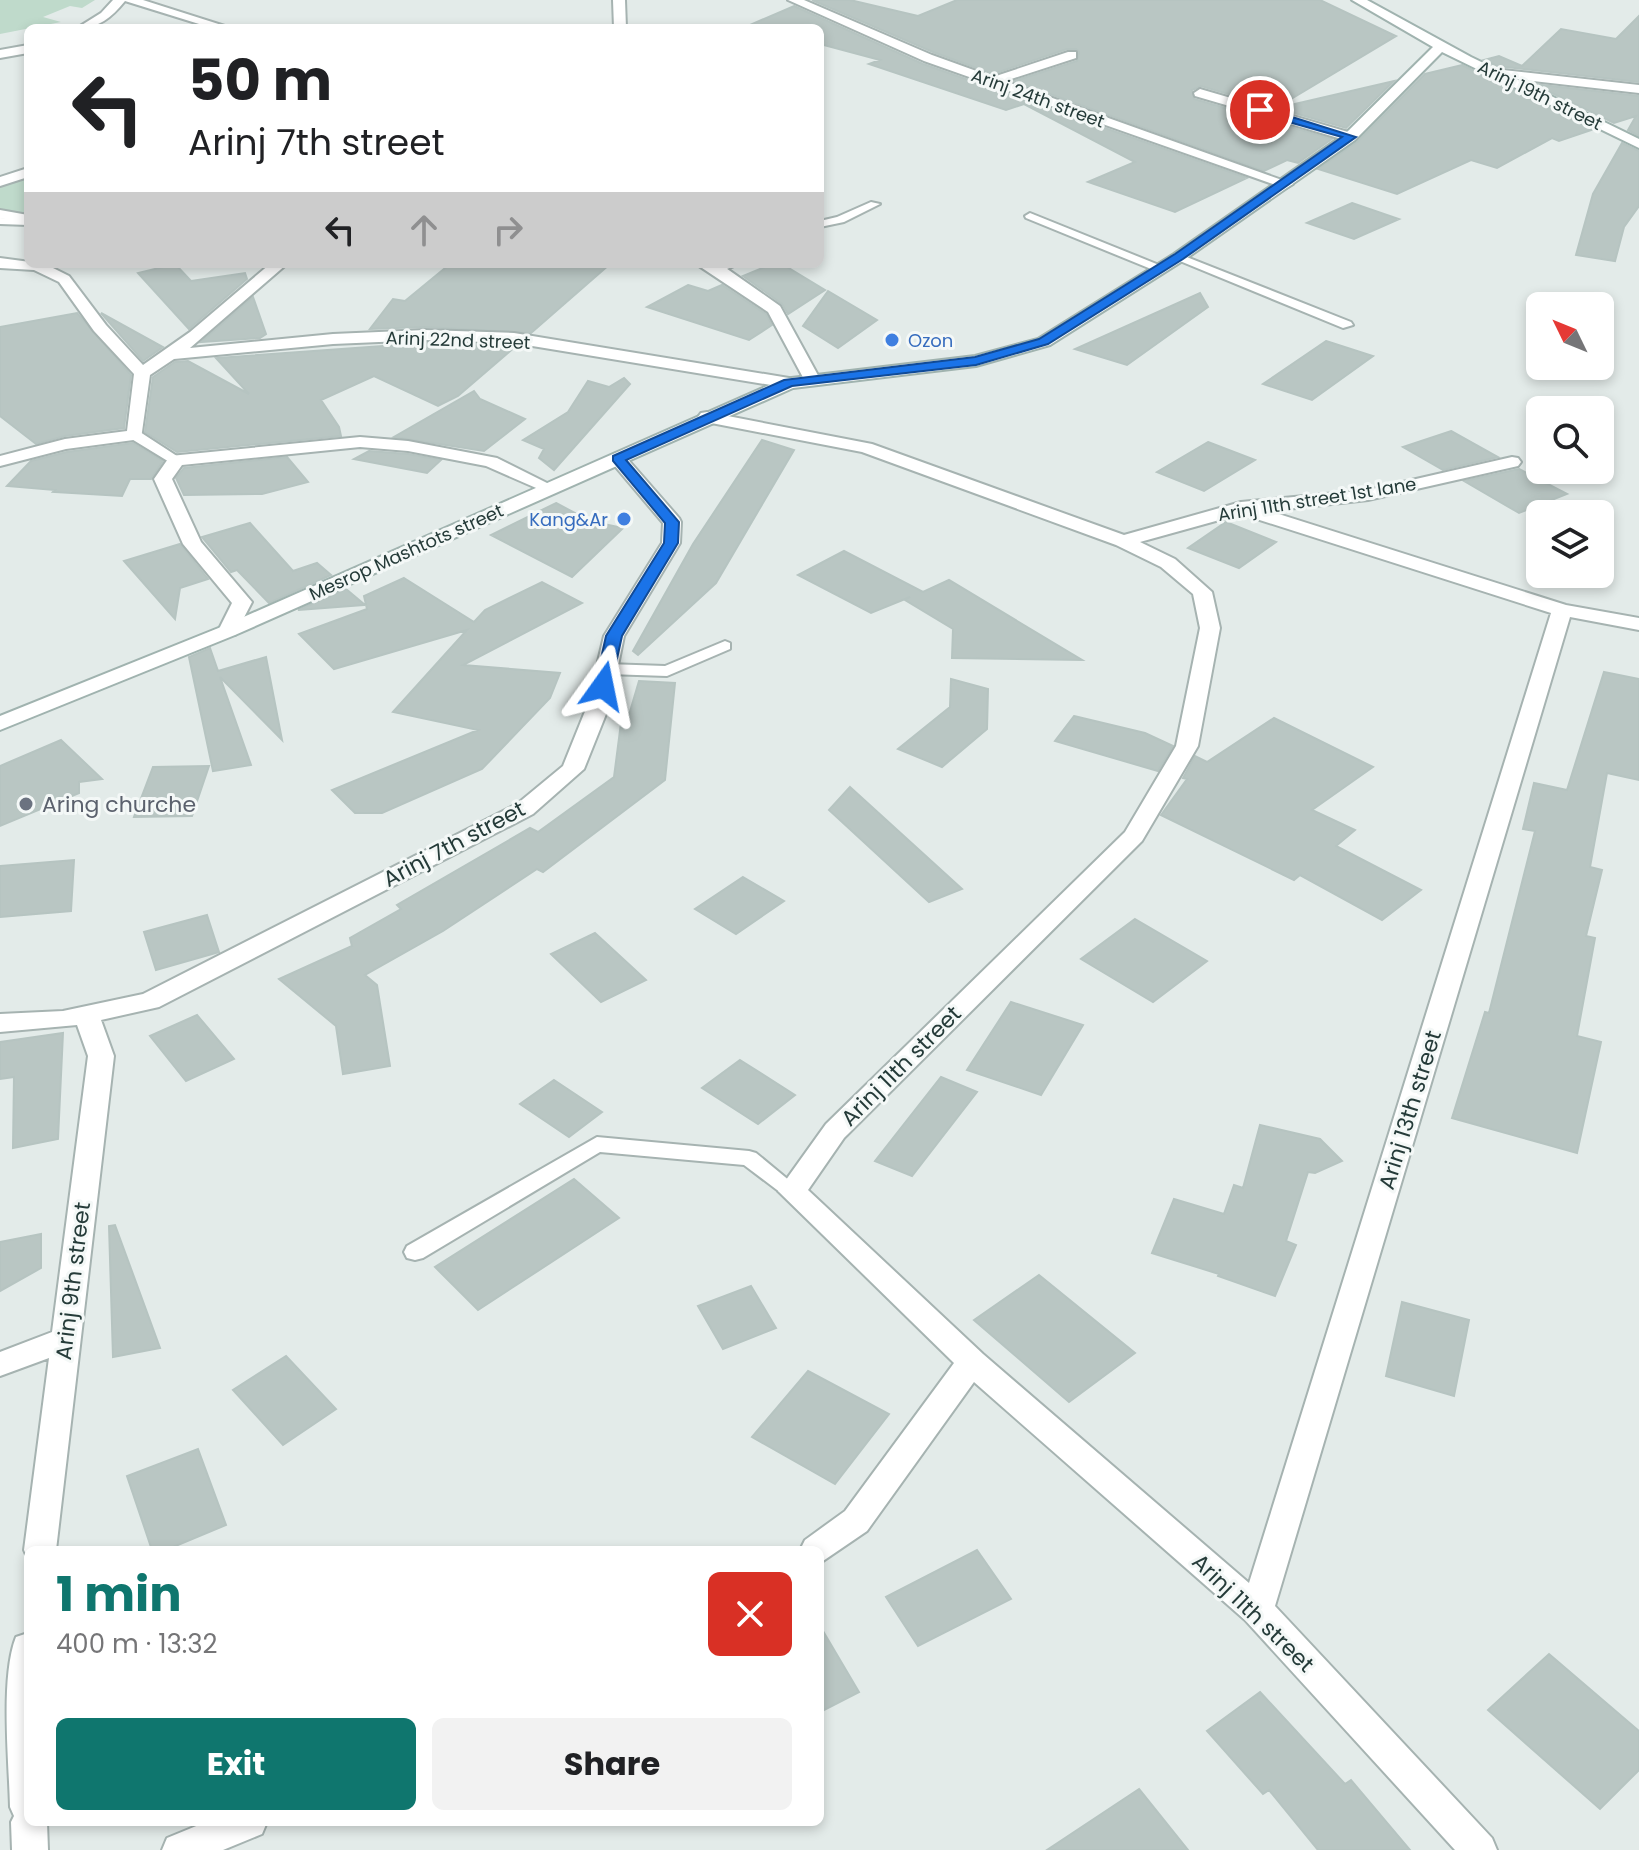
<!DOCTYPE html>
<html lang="en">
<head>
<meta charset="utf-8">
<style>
  :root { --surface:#fff; --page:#f2f2f2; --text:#202124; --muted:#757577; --accent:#0f766e }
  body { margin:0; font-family:Poppins,sans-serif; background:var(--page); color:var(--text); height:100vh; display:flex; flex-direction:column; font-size:30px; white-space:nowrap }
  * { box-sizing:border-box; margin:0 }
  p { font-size:26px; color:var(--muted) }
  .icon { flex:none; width:44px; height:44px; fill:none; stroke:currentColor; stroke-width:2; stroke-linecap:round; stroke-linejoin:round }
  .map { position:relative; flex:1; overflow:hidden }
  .sheet { position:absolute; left:24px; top:1546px; width:800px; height:280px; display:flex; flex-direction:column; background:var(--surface); border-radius:12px; box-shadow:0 4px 12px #0003 }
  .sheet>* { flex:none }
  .guide { position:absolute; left:24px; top:24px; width:800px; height:244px; border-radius:12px; box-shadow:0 4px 12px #0003; background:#fff; color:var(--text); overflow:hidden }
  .needle { width:52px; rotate:313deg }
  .tools { position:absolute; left:1526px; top:292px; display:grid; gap:16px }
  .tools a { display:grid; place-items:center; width:88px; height:88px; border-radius:12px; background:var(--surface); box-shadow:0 4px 12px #0003; font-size:40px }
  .pin { position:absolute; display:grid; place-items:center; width:68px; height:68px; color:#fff; margin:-34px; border:4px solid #fff; border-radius:50%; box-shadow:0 2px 8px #0007 }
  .me { position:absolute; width:88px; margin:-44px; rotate:12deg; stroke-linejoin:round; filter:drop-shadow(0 0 6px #0008) }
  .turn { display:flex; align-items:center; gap:28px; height:168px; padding:0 32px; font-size:36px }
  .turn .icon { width:104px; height:104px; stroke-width:2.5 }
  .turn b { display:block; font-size:56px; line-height:68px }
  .lanes { display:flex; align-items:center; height:76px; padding:0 32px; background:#0003; justify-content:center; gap:40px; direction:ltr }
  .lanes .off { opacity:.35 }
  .round { display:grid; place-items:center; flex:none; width:84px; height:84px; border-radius:12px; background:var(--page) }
  .headline { display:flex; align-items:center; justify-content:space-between; height:136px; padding:0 32px }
  h1 { font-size:48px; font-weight:700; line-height:60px; color:var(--accent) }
  .cta { display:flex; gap:16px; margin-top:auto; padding:16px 32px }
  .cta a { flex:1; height:92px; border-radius:12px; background:var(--accent); color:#fff; font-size:32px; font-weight:700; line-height:92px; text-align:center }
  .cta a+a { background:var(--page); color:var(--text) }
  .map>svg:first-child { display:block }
  .green { fill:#bfdacb }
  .building { fill:#b9c6c3; stroke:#b6c4c1; stroke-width:2 }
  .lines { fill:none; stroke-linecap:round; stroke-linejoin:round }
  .lane-casing { stroke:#a6b3b1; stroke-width:4 }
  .street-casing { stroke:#a6b3b1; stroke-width:4 }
  .secondary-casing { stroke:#a0b3af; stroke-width:4 }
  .lane { fill:#fff; fill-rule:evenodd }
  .street { fill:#fff; fill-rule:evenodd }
  .secondary { fill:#fff; fill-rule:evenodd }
  .route { fill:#1a73e8; stroke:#114b97; stroke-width:2 }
  .shop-dot { fill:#3f7fe0; stroke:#f4f8f7; stroke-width:3 }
  .worship-dot { fill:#6b7280; stroke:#f4f8f7; stroke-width:3 }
  .labels { text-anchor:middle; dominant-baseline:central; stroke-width:6; stroke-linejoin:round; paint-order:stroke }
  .far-street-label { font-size:18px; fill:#253b39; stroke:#f4f8f7 }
  .far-shop-label { font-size:18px; fill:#366cbe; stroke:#f4f8f7; text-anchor:start }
  .worship-label { font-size:22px; fill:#5b616d; stroke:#f4f8f7; text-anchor:start }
  .street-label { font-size:22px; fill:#253b39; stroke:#f4f8f7 }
</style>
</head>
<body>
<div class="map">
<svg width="1639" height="1850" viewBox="0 0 1639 1850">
  <rect width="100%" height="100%" fill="#e3ebe9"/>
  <!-- green -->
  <path class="green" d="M 0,0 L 95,0 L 82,8 L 70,6 L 43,17 L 61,22 L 0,34 Z
    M 28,176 L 28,216 L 0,209 L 0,185 Z"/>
  <!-- building -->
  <path class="building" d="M 812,0 L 850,0 L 918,16 L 957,0 L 1320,0 L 1396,36 L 1276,108 L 1201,86 L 1192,90 L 1194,99 L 1332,139 L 1298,163 L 1287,160 L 1264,171 L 1014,81 L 1077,61 L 1079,52 L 1076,49 L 1067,49 L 993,74 L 933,52 Z
    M 794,6 L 923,64 L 1247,178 L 1175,212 L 1088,182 L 1135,162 L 1024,104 L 1006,110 L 869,64 L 880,60 L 820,44 L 820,28 L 762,28 L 750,25 Z
    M 1639,16 L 1639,82 L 1497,66 L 1484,60 L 1499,56 L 1522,66 L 1561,29 L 1616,39 Z
    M 1462,65 L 1594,129 L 1559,141 L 1552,138 L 1497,168 L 1471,160 L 1397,194 L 1318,169 L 1357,142 L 1425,74 Z
    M 1394,81 L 1346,128 L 1277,108 Z
    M 1533,84 L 1639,96 L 1639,136 L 1628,130 L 1636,116 L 1614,123 Z
    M 1622,143 L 1639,151 L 1639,206 L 1624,227 L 1615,261 L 1576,255 L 1593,194 Z
    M 1352,203 L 1399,219 L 1354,239 L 1307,223 Z
    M 175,264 L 191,281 L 245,273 L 247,279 L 189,329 L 138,273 Z
    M 450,264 L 610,264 L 531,333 L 425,327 L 370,329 L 393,299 L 405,301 Z
    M 772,264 L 782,264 L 825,290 L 788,314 L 782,304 L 743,276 Z
    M 688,285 L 708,291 L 722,285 L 766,314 L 772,325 L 749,340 L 647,307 Z
    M 828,291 L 877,320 L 838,348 L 803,326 Z
    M 1200,293 L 1208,307 L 1127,365 L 1075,349 Z
    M 253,297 L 266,334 L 260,338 L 201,342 Z
    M 77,313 L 131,375 L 124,428 L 65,436 L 36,444 L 0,416 L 0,327 Z
    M 101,313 L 163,347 L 143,361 Z
    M 1326,341 L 1373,356 L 1312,400 L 1263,384 Z
    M 425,343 L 516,346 L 458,396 L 438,406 L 374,376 L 321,400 L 339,427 L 341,436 L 177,452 L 145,432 L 153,377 L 175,362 L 188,361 L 249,394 L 216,358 Z
    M 624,378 L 630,384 L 554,470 L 539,458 L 544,449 L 523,440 L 568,412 L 588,381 L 609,387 Z
    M 474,391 L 480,399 L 525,419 L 484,451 L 394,437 Z
    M 1451,431 L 1498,457 L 1443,470 L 1403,447 Z
    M 762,440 L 794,450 L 716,583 L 638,655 L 633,651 L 693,544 Z
    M 1208,442 L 1255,460 L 1204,491 L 1157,472 Z
    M 133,443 L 163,461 L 151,479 L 130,479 L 122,496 L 53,492 L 55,490 L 7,486 L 31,461 L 67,452 Z
    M 369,451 L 408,454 L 441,460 L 427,473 L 354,459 Z
    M 287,457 L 308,482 L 262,494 L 184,495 L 176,478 L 184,468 Z
    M 1519,469 L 1567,494 L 1519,513 L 1464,481 Z
    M 556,503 L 590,521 L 623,528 L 572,577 L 491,535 Z
    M 1226,522 L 1276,542 L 1239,568 L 1188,548 Z
    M 250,523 L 293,571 L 317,563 L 331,575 L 269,603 L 237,570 L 231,572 L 202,537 Z
    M 180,544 L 208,579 L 180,588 L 175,619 L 124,561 Z
    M 844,551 L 923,592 L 949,580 L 1082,660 L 952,658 L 953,629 L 905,600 L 910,597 L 871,613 L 798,575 Z
    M 404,578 L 474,622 L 485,610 L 542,582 L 582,603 L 463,665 L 560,673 L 550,698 L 482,769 L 382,813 L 355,813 L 332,790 L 478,730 L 393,712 L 467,630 L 334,669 L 299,634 L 367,609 L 364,596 Z
    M 346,589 L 365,605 L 298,610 Z
    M 210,648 L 218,671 L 266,657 L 282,740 L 220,677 L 251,765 L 213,771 L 189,657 Z
    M 1604,672 L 1639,679 L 1639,780 L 1607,773 L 1590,867 L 1602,870 L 1586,936 L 1595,938 L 1577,1036 L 1601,1042 L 1577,1153 L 1452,1118 L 1485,1012 L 1489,1013 L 1535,831 L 1523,829 L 1534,783 L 1567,790 Z
    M 951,679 L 988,689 L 987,729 L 942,767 L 898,749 L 950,707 Z
    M 639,681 L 675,683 L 665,780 L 543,872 L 537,869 L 443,931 L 365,975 L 377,985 L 390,1066 L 343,1074 L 336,1026 L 279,979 L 352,946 L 350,938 L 401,909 L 397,905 L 530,828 L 538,832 L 614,777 L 622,715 L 629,715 Z
    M 1074,716 L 1145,733 L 1173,746 L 1158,771 L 1055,741 Z
    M 1274,718 L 1373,767 L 1312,810 L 1355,830 L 1336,846 L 1421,890 L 1382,920 L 1300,875 L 1294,880 L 1161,815 L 1187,779 L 1183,778 L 1195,756 L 1207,762 Z
    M 61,740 L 102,779 L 79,782 L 79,793 L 0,826 L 0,766 Z
    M 209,766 L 192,816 L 134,817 L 153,767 Z
    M 850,787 L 962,889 L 929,902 L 829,810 Z
    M 74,860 L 71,911 L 0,917 L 0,866 Z
    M 743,877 L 784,901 L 736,934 L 695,909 Z
    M 207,915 L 219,952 L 156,970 L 144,932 Z
    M 1135,919 L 1207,961 L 1153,1002 L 1081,959 Z
    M 595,933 L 646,980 L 601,1002 L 551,954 Z
    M 1011,1002 L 1083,1025 L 1041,1095 L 967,1070 Z
    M 197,1015 L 234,1059 L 186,1081 L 150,1036 Z
    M 63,1033 L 58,1139 L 13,1148 L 14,1077 L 0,1079 L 0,1042 Z
    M 740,1060 L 795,1095 L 758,1124 L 702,1088 Z
    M 941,1077 L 977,1092 L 912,1176 L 875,1161 Z
    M 554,1080 L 602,1112 L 569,1137 L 520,1104 Z
    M 1260,1125 L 1320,1139 L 1342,1161 L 1315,1173 L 1308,1172 L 1286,1241 L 1296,1245 L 1275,1296 L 1218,1276 L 1219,1274 L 1152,1253 L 1174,1199 L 1224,1214 L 1234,1185 L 1243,1188 Z
    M 574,1179 L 619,1218 L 478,1310 L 435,1267 Z
    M 115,1225 L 160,1348 L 113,1357 L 109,1226 Z
    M 41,1234 L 41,1268 L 0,1291 L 0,1242 Z
    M 1039,1275 L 1135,1353 L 1069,1402 L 974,1320 Z
    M 751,1286 L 776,1328 L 723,1349 L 698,1306 Z
    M 1402,1302 L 1469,1320 L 1454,1396 L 1386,1376 Z
    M 286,1356 L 336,1409 L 283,1445 L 233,1390 Z
    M 808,1371 L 889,1414 L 835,1484 L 752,1437 Z
    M 198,1449 L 226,1525 L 166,1550 L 152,1550 L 127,1476 Z
    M 977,1550 L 1011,1599 L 918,1646 L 886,1597 Z
    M 820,1626 L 859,1692 L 820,1712 Z
    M 1549,1654 L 1639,1731 L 1639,1770 L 1600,1809 L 1488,1710 Z
    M 1260,1692 L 1345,1784 L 1351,1780 L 1410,1850 L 1318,1850 L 1269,1790 L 1263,1794 L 1207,1731 Z
    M 1139,1789 L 1188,1850 L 1047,1850 Z"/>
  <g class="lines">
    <defs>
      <path id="lane" d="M 871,202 L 880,204 L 844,222 L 820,227 L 820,221 L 837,217 Z
        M 1030,213 L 1164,267 L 1166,269 L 1156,271 L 1026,218 L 1025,216 Z
        M 0,218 L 28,219 L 28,225 L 0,224 Z
        M 1179,254 L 1351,322 L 1353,325 L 1343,328 L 1175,259 L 1173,257 Z
        M 722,264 L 739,264 L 722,271 L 714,271 L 714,267 Z
        M 135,431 L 140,432 L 183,460 L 181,463 L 171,463 L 130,438 L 130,432 Z
        M 725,641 L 730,643 L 730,649 L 667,676 L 607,674 L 599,669 L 607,664 L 665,666 Z
        M 597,1137 L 749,1151 L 756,1153 L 802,1191 L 799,1196 L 785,1196 L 744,1165 L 600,1152 L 423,1258 L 415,1260 L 407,1258 L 404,1252 L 407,1246 Z"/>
      <path id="street" d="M 113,0 L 143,0 L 231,28 L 212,28 L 125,1 C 111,18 99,28 77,28 L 101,13 Z
        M 613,0 L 625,0 L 626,28 L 614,28 Z
        M 788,0 L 804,0 L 932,55 L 993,77 L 1068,52 L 1076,52 L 1076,58 L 1005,81 L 1293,184 L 1286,188 L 1281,187 L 924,61 Z
        M 28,45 L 28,53 L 0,58 L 0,50 Z
        M 1494,69 L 1639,85 L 1639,93 L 1490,76 L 1488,73 Z
        M 1200,89 L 1355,134 L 1357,137 L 1345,140 L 1195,96 L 1194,93 Z
        M 28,168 L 28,177 L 0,186 L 0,177 Z
        M 0,210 L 28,215 L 28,223 L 0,218 Z
        M 0,258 L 45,264 L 69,276 L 106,325 L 143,365 L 190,332 L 270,264 L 287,264 L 190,348 L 333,334 L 425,330 L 514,333 L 789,378 L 797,383 L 789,388 L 514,343 L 425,340 L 333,344 L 174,359 L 150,375 L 141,439 L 66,449 L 0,466 L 0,456 L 65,439 L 127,431 L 134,374 L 94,331 L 59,282 L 34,270 L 0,268 Z
        M 696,264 L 723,266 L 780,306 L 820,379 L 818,383 L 806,383 L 768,312 Z
        M 707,412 L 872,444 L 1124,535 L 1241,502 L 1368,490 L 1512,457 L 1518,458 L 1521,462 L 1518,466 L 1368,500 L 1269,511 L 1566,605 L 1639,618 L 1639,630 L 1570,617 L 1275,1606 L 1492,1838 L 1497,1850 L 1455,1850 L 1245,1620 L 974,1382 L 867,1531 L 820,1563 L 820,1550 L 800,1550 L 805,1540 L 845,1511 L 954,1363 L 778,1191 L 826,1124 L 1125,832 L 1176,746 L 1200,628 L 1193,594 L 1161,567 L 1116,545 L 862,452 L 701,421 L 698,417 L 701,413 ZM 1241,514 L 1551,613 L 1249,1583 L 983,1354 L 808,1190 L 844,1138 L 1142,841 L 1198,746 L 1220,628 L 1212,592 L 1175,559 L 1140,542 Z
        M 360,437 L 408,441 L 497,458 L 559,489 L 550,494 L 486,466 L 408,451 L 360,447 L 182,465 L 172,479 L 201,542 L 252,602 L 235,635 L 221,635 L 218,631 L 232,603 L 183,544 L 154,479 L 170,456 Z
        M 618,454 L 624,455 L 679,518 L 681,522 L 680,543 L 624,636 L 610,704 L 584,769 L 533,814 L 159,1007 L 101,1020 L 114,1056 L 56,1550 L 28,1550 L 28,1559 L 24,1550 L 49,1358 L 0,1376 L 0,1352 L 52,1332 L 88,1056 L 77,1025 L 0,1032 L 0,1014 L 63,1011 L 143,994 L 517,804 L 563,766 L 588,704 L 604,636 L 662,543 L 663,523 L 609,459 Z
        M 28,1633 L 28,1822 L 47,1822 L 48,1850 L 12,1850 L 11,1822 L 14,1816 L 10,1807 C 9,1762 0,1677 16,1637 Z
        M 206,1822 L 267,1822 L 262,1834 L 223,1850 L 162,1850 L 167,1838 Z"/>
      <path id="secondary" d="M 1352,0 L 1367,0 L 1471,57 L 1639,139 L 1639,148 L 1442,52 L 1355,140 L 1184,260 L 1050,345 L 976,366 L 793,388 L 235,635 L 0,730 L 0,716 L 221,627 L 783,379 L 975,356 L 1038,339 L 1174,254 L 1345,134 L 1433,47 Z"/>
    </defs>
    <!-- lane casing -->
    <use href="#lane" class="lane-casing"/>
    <!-- street casing -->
    <use href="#street" class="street-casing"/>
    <!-- secondary casing -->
    <use href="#secondary" class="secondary-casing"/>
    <!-- lane -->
    <use href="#lane" class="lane"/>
    <!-- street -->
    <use href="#street" class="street"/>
    <!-- secondary -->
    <use href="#secondary" class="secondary"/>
  </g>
  <!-- route -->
  <path class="route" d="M 1260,107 L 1356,137 L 1183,259 L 1048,344 L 976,365 L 792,386 L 626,460 L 679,522 L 678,543 L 622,636 L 611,686 L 609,690 L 597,690 L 595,686 L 606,636 L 664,543 L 665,523 L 613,461 L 613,456 L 784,380 L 975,357 L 1039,339 L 1175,254 L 1342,137 L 1257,113 L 1255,110 Z"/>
  <!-- markers -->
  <g class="shop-dot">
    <circle cx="892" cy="340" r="8"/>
    <circle cx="624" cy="519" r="8"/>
  </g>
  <circle class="worship-dot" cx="26" cy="804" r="8"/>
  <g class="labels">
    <!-- far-street labels -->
    <g class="far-street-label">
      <text transform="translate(1540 95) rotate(26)">Arinj 19th street</text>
      <text transform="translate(1038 98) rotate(20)">Arinj 24th street</text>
      <text transform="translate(458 340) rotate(2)">Arinj 22nd street</text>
      <text transform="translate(1317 499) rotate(-9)">Arinj 11th street 1st lane</text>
      <text transform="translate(406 552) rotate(-24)">Mesrop Mashtots street</text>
    </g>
    <!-- far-shop labels -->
    <g class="far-shop-label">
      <text x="908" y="340">Ozon</text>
      <text x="608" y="519" text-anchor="end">Kang&amp;Ar</text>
    </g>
    <!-- worship labels -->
    <g class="worship-label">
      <text x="42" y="804">Aring churche</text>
    </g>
    <!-- street labels -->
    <g class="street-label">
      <text transform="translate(454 844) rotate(-28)">Arinj 7th street</text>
      <text transform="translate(901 1066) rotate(-45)">Arinj 11th street</text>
      <text transform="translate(1410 1110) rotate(-73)">Arinj 13th street</text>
      <text transform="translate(73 1281) rotate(-83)">Arinj 9th street</text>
      <text transform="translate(1253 1613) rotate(44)">Arinj 11th street</text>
    </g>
  </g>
</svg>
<div class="tools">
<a><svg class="needle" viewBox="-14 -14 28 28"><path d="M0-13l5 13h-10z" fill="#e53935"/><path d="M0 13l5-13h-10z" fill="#757577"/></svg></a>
<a><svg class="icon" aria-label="search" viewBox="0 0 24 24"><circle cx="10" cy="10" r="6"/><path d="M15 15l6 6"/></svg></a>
<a><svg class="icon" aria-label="layers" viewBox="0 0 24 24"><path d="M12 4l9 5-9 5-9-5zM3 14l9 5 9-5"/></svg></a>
</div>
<div class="pin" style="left:1260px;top:110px;background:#d93025"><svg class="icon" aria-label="arrive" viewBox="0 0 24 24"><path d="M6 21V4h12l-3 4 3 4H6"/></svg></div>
<svg class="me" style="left:603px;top:686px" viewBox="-20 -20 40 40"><path d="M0-17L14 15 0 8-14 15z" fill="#1a73e8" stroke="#fff" stroke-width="4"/></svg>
<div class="guide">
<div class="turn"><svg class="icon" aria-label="left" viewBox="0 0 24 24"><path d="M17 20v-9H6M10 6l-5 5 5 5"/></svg><div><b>50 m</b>Arinj 7th street</div></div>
<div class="lanes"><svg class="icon" aria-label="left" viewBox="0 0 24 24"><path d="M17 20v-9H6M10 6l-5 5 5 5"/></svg><svg class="icon off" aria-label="ahead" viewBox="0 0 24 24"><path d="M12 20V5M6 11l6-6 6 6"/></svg><svg class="icon off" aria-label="right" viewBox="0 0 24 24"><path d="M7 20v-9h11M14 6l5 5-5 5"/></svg></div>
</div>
<section class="sheet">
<div class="headline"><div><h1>1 min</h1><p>400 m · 13:32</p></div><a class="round" style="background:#d93025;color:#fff"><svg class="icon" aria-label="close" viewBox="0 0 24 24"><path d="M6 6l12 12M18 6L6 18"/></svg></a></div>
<div class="cta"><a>Exit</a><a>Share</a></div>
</section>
</div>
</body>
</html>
